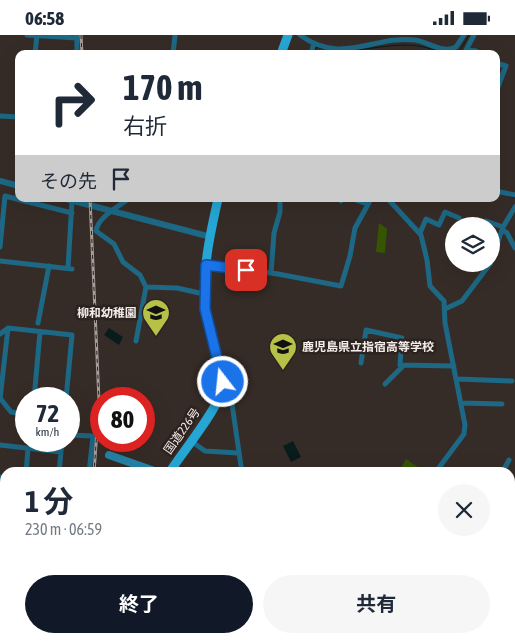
<!DOCTYPE html>
<html lang="ja">
<head>
<meta charset="utf-8">
<style>
  :root { --surface:#fff; --page:#f6f6f7; --text:#1f2937; --muted:#747a83; --accent:#111827 }
  body { margin:0; font-family:"Asap Condensed","Noto Sans JP",sans-serif; background:var(--page); color:var(--text); height:100vh; display:flex; flex-direction:column; font-size:19px; white-space:nowrap }
  * { box-sizing:border-box; margin:0 }
  p { font-size:16px; color:var(--muted) }
  .icon { flex:none; width:28px; height:28px; fill:none; stroke:currentColor; stroke-width:2; stroke-linecap:round; stroke-linejoin:round }
  .map { position:relative; flex:1; overflow:hidden }
  .sheet { position:absolute; left:0px; top:432px; width:515px; height:176px; display:flex; flex-direction:column; background:var(--surface); border-radius:15px 15px 0 0; box-shadow:0 5px 20px #0002 }
  .sheet>* { flex:none }
  .guide { position:absolute; left:15px; top:15px; width:485px; height:152px; border-radius:10px; box-shadow:0 5px 20px #0002; background:#fff; color:var(--text); overflow:hidden }
  .tools { position:absolute; left:445px; top:182px; display:grid; gap:10px }
  .tools a { display:grid; place-items:center; width:55px; height:55px; border-radius:50%; background:var(--surface); box-shadow:0 5px 20px #0002; font-size:25px }
  .speed { position:absolute; left:15px; top:352px; display:flex; gap:10px; font-size:25px; font-weight:700; text-align:center }
  .speed>* { display:grid; place-content:center; width:65px; height:65px; border-radius:50%; background:var(--surface); box-shadow:0 5px 20px #0002; line-height:1 }
  .speed small { font-size:12px; font-weight:400 }
  .speed .limit { border:8px solid #d22; background:#fff; color:#111 }
  .pin { position:absolute; display:grid; place-items:center; width:42px; height:42px; color:#fff; margin:-21px; border-radius:10px; box-shadow:0 2px 8px #0006 }
  .me { position:absolute; width:55px; margin:-28px; rotate:344deg; stroke-linejoin:round; filter:drop-shadow(0 0 4px #0008) }
  .turn { display:flex; align-items:center; gap:18px; height:105px; padding:0 25px; font-size:22px }
  .turn .icon { width:65px; height:65px; stroke-width:2.5 }
  .turn b { display:block; font-size:35px; line-height:42px }
  .then { display:flex; align-items:center; height:48px; padding:0 25px; background:#0003; gap:10px; font-size:19px }
  .round { display:grid; place-items:center; flex:none; width:52px; height:52px; border-radius:26px; background:var(--page) }
  .summary { display:flex; align-items:center; justify-content:space-between; height:85px; padding:0 25px }
  h1 { font-size:30px; font-weight:700; line-height:38px }
  .button { display:flex; gap:10px; margin-top:auto; padding:10px 25px }
  .button a { flex:1; height:58px; border-radius:30px; background:var(--accent); color:#fff; font-size:20px; font-weight:700; line-height:58px; text-align:center }
  .button a+a { background:var(--page); color:var(--text) }
  .status { display:flex; justify-content:space-between; align-items:center; height:35px; padding:0 25px; background:var(--surface); direction:ltr }
  .status svg { height:14px; fill:currentColor }
  .map>svg:first-child { display:block }
  .green { fill:#355500 }
  .water { fill:#081c1c }
  .lines { fill:none; stroke-linecap:round; stroke-linejoin:round }
  .stream { stroke:#081c1c; stroke-width:1 }
  .river { stroke:#081c1c; stroke-width:9 }
  .minor { stroke:#1d6885; stroke-width:5 }
  .tertiary { stroke:#1d6885; stroke-width:6 }
  .secondary { stroke:#2686aa; stroke-width:8 }
  .trunk { stroke:#26a6d4; stroke-width:9 }
  .rail-casing { stroke:#a69e9a; stroke-width:3 }
  .rail { stroke:#2c221e; stroke-width:1; stroke-dasharray:4; stroke-linecap:butt }
  .route-casing { stroke:#114b97; stroke-width:12 }
  .route { stroke:#1a73e8; stroke-width:9 }
  .labels { text-anchor:middle; dominant-baseline:central; stroke-width:5; stroke-linejoin:round; paint-order:stroke }
  .poi-label { font-size:12px; font-weight:bold; fill:#f3ece9; stroke:#2c221e; text-anchor:end }
  .street-label { font-size:12px; fill:#f3ece9; stroke:#2c221e }
</style>
</head>
<body>
<div class="status"><b>06:58</b><svg viewBox="0 0 49 12"><path d="M0 12V9h3v3zM5 12V6h3v6zM10 12V3h3v9zM15 12V0h3v12zM26 1h20v11H26zM47 4h2v5h-2z"/></svg></div>
<div class="map">
<svg width="515" height="608" viewBox="0 0 515 608">
  <rect width="100%" height="100%" fill="#362c27"/>
  <!-- green -->
  <path class="green" d="M 379,188 L 387,194 L 385,218 L 376,217 Z
    M 406,424 L 425,437 L 399,437 Z"/>
  <!-- water -->
  <path class="water" d="M 109,293 L 123,302 L 119,310 L 104,300 Z
    M 293,406 L 301,422 L 291,427 L 283,411 Z"/>
  <g class="lines">
    <!-- stream -->
    <path class="stream" d="M 314,12 L 342,16
      M 346,16 C 380,14 411,2 443,19
      M 315,19 L 316,12
      M 458,19 L 469,0
      M 509,161 L 515,163
      M 463,608 L 469,604"/>
    <!-- river -->
    <path class="river" d="M 0,513 L 5,521"/>
    <!-- minor -->
    <path class="minor" d="M 27,0 L 77,3
      M 77,0 L 77,19
      M 300,0 C 342,31 374,0 415,5 C 428,7 443,19 456,12 L 464,0
      M 467,15 L 476,16 L 478,19
      M 35,19 L 37,0
      M 173,19 L 175,0
      M 311,19 L 314,8
      M 464,19 L 474,0
      M 496,28 L 506,31 L 496,57
      M 0,81 L 19,82
      M 496,156 L 515,160
      M 128,164 C 118,172 98,182 96,196 L 114,209 L 123,227 L 140,240 L 146,252 L 136,306
      M 353,164 L 367,169
      M 388,164 L 421,200 L 427,225 L 430,251 L 444,266 L 445,288 L 465,390 L 464,399 L 435,438
      M 341,166 L 342,164
      M 484,191 L 486,186 L 503,192
      M 503,195 L 507,198 L 515,213
      M 420,198 L 426,184 L 439,190 L 445,177 L 459,183
      M 0,212 L 5,161 L 72,178
      M 0,226 L 72,234
      M 491,227 L 503,192 L 515,172
      M 206,230 L 278,239 L 341,251 L 350,221 L 355,193 L 371,164
      M 68,233 L 72,166
      M 271,238 L 274,198 L 280,177 L 280,164
      M 146,252 L 177,253 L 204,259
      M 445,274 L 462,266 L 490,229
      M 38,288 L 49,231
      M 0,299 L 8,293 L 72,300 L 66,364
      M 361,328 L 366,295 L 402,303 L 400,330 L 454,331
      M 457,344 L 512,346
      M 224,347 L 231,362 L 242,438
      M 385,349 L 403,331
      M 0,363 L 11,377 L 26,379
      M 0,364 L 8,293
      M 34,364 L 40,297
      M 461,368 L 502,369
      M 69,400 L 93,401 L 89,438
      M 191,406 L 205,416 L 238,418
      M 0,410 L 61,417
      M 59,435 L 89,437
      M 26,438 L 28,414
      M 59,438 L 62,406
      M 502,438 L 509,425
      M 0,442 L 5,443
      M 0,472 L 5,473
      M 0,489 L 5,498
      M 510,576 L 515,589
      M 0,587 L 5,583
      M 72,604 L 77,608
      M 223,604 L 247,608
      M 426,604 L 431,608
      M 162,608 L 163,604
      M 268,608 L 271,604
      M 458,608 L 463,604"/>
    <!-- tertiary -->
    <path class="tertiary" d="M 0,146 L 19,151
      M 66,164 L 211,202
      M 0,533 L 5,541
      M 56,604 L 58,608"/>
    <!-- secondary -->
    <path class="secondary" d="M 109,420 L 160,438"/>
    <!-- trunk -->
    <path class="trunk" d="M 281,19 L 288,0
      M 169,438 C 182,418 214,379 221,358 C 228,336 207,298 205,273 C 202,236 210,199 218,164
      M 64,608 L 68,604"/>
    <defs>
      <path id="rail" d="M 81,0 L 82,19
        M 90,164 L 99,366 L 94,438
        M 34,608 L 36,604"/>
    </defs>
    <!-- rail casing -->
    <use href="#rail" class="rail-casing"/>
    <!-- rail -->
    <use href="#rail" class="rail"/>
  </g>
  <g class="lines">
    <defs>
      <path id="route" d="M 223,347 L 205,274 L 206,230 L 246,235"/>
    </defs>
    <!-- route casing -->
    <use href="#route" class="route-casing"/>
    <!-- route -->
    <use href="#route" class="route"/>
  </g>
  <!-- icons -->
  <defs>
    <symbol id="school-pin" viewBox="-11 -11 22 30"><path d="M0 17L-7.5 6A9.5 9.5 0 1 1 7.5 6Z" fill="#b8c147" stroke="#2c221e"/><path d="M0-5L7-2L0 1L-7-2ZM-4 1L0 2.5L4 1V4Q0 6-4 4Z" fill="#111"/></symbol>
  </defs>
  <g fill-rule="evenodd">
    <use href="#school-pin" x="140" y="262" width="32" height="43"/>
    <use href="#school-pin" x="267" y="296" width="32" height="43"/>
  </g>
  <g class="labels">
    <!-- poi labels -->
    <g class="poi-label">
      <text x="137" y="278">柳和幼稚園</text>
      <text x="302" y="312" text-anchor="start">鹿児島県立指宿高等学校</text>
    </g>
    <!-- street labels -->
    <g class="street-label">
      <text transform="translate(182 396) rotate(-55)">国道226号</text>
    </g>
  </g>
</svg>
<div class="tools">
<a><svg class="icon" aria-label="layers" viewBox="0 0 24 24"><path d="M12 4l9 5-9 5-9-5zM3 14l9 5 9-5"/></svg></a>
</div>
<div class="speed"><div>72<small>km/h</small></div><div class="limit">80</div></div>
<div class="pin" style="left:246px;top:235px;background:#d93025"><svg class="icon" aria-label="arrive" viewBox="0 0 24 24"><path d="M6 21V4h12l-3 4 3 4H6"/></svg></div>
<svg class="me" style="left:223px;top:347px" viewBox="-20 -20 40 40"><circle r="17" fill="#1a73e8" stroke="#fff" stroke-width="3"/><path d="M0-11L8 9 0 5-8 9z" fill="#fff"/></svg>
<div class="guide">
<div class="turn"><svg class="icon" aria-label="right" viewBox="0 0 24 24"><path d="M7 20v-9h11M14 6l5 5-5 5"/></svg><div><b>170 m</b>右折</div></div>
<div class="then">その先<svg class="icon" aria-label="arrive" viewBox="0 0 24 24"><path d="M6 21V4h12l-3 4 3 4H6"/></svg></div>
</div>
<section class="sheet">
<div class="summary"><div><h1>1 分</h1><p>230 m · 06:59</p></div><a class="round"><svg class="icon" aria-label="close" viewBox="0 0 24 24"><path d="M6 6l12 12M18 6L6 18"/></svg></a></div>
<div class="button"><a>終了</a><a>共有</a></div>
</section>
</div>
</body>
</html>
